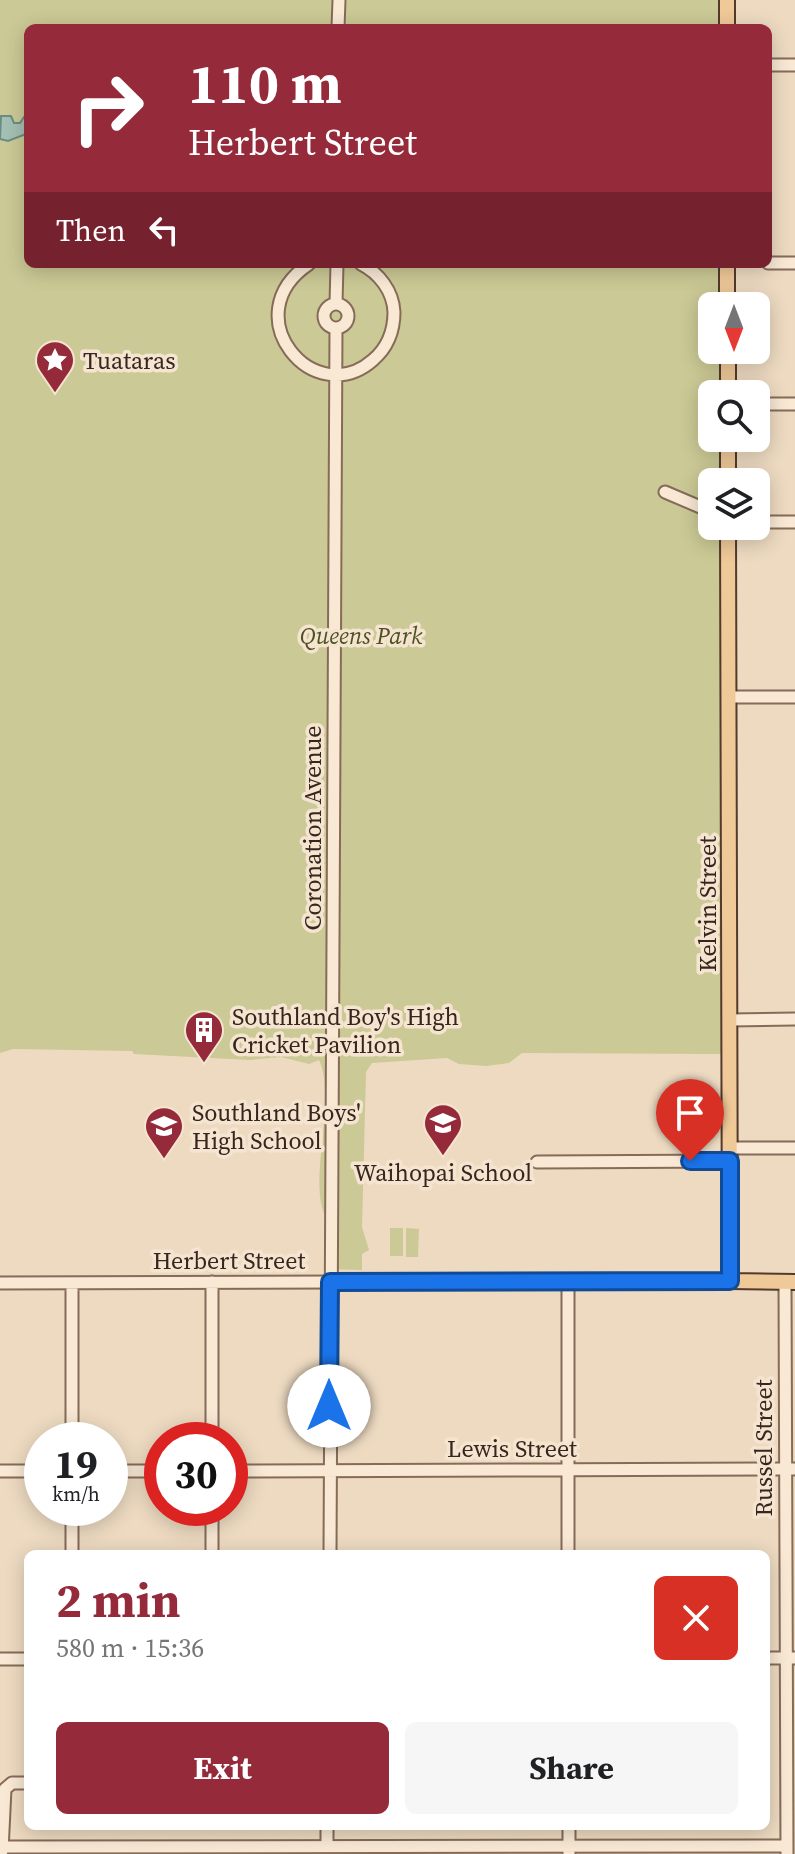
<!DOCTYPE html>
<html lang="en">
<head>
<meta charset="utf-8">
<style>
  :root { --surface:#fff; --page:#f6f6f6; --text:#202124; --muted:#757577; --accent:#942a3a }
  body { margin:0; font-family:"Source Serif 4",serif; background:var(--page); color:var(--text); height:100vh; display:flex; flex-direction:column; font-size:30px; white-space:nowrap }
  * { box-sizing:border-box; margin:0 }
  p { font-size:26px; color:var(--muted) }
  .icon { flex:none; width:44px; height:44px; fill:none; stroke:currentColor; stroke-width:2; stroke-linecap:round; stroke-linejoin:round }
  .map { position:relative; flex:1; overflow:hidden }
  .side { position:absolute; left:24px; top:1550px; width:746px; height:280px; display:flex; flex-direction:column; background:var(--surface); border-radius:12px; box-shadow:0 4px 20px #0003 }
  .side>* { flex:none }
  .hud { position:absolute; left:24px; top:24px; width:748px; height:244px; border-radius:12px; box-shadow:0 4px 20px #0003; background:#942a3a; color:#fff; overflow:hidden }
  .needle { width:52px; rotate:180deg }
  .controls { position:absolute; left:698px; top:292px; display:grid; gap:16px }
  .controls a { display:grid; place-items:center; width:72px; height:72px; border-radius:12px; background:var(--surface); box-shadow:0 4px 20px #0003; font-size:40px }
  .speed { position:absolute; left:24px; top:1422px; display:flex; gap:16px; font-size:40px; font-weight:700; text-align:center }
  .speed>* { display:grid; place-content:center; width:104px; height:104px; border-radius:50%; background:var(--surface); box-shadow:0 4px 20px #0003; line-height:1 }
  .speed small { font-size:20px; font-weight:400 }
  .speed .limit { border:12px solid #d22; background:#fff; color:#111 }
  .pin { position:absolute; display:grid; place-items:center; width:68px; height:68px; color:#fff; margin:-82px -34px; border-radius:50% 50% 50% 0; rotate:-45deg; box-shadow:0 0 8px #0007 }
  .pin .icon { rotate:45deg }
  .me { position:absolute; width:88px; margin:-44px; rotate:0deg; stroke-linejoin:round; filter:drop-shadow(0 0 6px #0008) }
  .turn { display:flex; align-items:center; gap:28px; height:168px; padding:0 32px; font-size:36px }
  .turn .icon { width:104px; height:104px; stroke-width:2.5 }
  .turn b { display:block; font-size:56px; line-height:68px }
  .then { display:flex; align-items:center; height:76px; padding:0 32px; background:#0003; gap:16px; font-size:30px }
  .round { display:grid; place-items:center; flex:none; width:84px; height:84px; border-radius:12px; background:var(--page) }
  .overview { display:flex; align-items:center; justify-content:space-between; height:136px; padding:0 32px }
  h1 { font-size:48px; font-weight:700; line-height:60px; color:var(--accent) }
  .button { display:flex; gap:16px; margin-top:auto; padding:16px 32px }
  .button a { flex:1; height:92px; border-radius:12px; background:var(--accent); color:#fff; font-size:32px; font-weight:700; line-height:92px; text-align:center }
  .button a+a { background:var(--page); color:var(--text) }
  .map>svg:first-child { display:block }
  .green { fill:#cbc995 }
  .water { fill:#a4bfb3; stroke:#6b8d80; stroke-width:2 }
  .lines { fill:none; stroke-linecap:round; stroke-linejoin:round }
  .minor-casing { stroke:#866b59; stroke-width:15 }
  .major-casing { stroke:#543a2d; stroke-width:18 }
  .minor { stroke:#f8e8d4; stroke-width:11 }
  .major { stroke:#f0c999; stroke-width:14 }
  .route-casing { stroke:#114b97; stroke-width:20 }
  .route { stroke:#1a73e8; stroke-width:14 }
  .labels { text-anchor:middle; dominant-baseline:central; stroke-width:7; stroke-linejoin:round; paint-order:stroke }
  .poi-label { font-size:24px; fill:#36261d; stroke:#f5e5d0; text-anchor:start }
  .park-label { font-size:24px; font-style:italic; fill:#4d5224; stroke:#f5e5d0 }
  .street-label { font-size:24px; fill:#36261d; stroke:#f5e5d0 }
</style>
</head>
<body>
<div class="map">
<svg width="795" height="1854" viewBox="0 0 795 1854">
  <rect width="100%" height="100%" fill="#eddac1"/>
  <!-- green -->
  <path class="green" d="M 0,0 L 720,0 L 720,28 L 28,28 L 28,264 L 721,264 L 721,306 L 712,306 L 712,350 L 721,350 L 721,394 L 712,394 L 712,438 L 721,438 L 721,482 L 712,482 L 712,526 L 721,526 L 723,1054 L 522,1053 L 509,1063 L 486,1066 L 459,1064 L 447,1058 L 372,1063 L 366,1072 L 362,1227 L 369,1250 L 362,1254 L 362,1270 L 327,1269 L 326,1214 L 325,1216 C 308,1179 337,1099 319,1060 L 309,1064 L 281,1057 L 250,1060 L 134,1054 L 132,1051 L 13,1049 L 0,1053 Z
    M 390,1228 L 403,1228 L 403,1256 L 390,1256 Z
    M 406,1228 L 419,1229 L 418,1257 L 406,1257 Z"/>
  <!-- water -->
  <path class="water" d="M 1,116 L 11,116 L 14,123 L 20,123 L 24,117 L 28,119 L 26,134 L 8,141 L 0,139 Z"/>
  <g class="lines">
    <defs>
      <path id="minor" d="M 338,28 L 339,0
        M 768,65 L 795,65
        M 768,263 L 795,263
        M 309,264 C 233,315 314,412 373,360 C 387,348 394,331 394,312 C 393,291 379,273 361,264
        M 336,304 L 337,264
        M324 316a12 12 0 1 1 24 0a12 12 0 1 1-24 0Z
        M 756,404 L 795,404
        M 665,492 L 712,512
        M 756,522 L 795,522
        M 728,697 L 795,697
        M 730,1020 L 795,1019
        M 730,1148 L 795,1148
        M 537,1162 L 730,1161
        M 212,1282 L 212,1440
        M 568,1282 L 568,1554
        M 785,1282 L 787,1854
        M 0,1283 L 730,1281
        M 72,1283 L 72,1440
        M 0,1471 L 42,1471
        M 110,1471 L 162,1471
        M 230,1471 L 795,1469
        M 72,1508 L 72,1554
        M 212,1508 L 212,1554
        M 330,1554 L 336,328
        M 766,1658 L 795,1658
        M 0,1659 L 28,1659
        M 327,1846 L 327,1826
        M 0,1847 L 787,1846
        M 2,1851 L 5,1789 L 12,1783 L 28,1783
        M 569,1854 L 569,1826"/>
      <path id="major" d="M 727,0 L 727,28
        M 727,264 L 727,306
        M 728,350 L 728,394
        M 728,438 L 728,482
        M 728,526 L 730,1281 L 795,1282"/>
    </defs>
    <!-- minor casing -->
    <use href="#minor" class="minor-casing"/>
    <!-- major casing -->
    <use href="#major" class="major-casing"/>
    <!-- minor -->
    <use href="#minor" class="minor"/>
    <!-- major -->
    <use href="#major" class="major"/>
  </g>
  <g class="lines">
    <defs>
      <path id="route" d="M 329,1406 L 330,1282 L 730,1281 L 730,1161 L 690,1161"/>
    </defs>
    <!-- route casing -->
    <use href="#route" class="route-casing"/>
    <!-- route -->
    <use href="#route" class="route"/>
  </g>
  <!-- icons -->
  <defs>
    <symbol id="sight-pin" viewBox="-11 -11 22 30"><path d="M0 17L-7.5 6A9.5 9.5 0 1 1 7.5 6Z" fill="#942a3a" stroke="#f5e5d0"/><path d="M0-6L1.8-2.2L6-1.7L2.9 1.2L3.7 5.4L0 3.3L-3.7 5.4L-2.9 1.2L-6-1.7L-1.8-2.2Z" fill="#fff"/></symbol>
    <symbol id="building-pin" viewBox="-11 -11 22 30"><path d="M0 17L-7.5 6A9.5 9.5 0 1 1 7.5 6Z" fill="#942a3a" stroke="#f5e5d0"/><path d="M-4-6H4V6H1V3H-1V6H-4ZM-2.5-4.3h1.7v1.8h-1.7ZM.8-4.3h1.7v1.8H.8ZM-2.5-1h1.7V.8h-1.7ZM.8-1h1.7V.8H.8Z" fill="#fff"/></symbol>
    <symbol id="school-pin" viewBox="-11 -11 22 30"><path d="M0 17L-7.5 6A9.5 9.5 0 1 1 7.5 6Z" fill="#942a3a" stroke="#f5e5d0"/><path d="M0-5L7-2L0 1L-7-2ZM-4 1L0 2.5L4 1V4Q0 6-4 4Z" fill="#fff"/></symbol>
  </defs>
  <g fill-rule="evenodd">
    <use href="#sight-pin" x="33" y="338" width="44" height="60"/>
    <use href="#building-pin" x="182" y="1008" width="44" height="60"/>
    <use href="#school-pin" x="421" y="1101" width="44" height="60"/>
    <use href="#school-pin" x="142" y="1104" width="44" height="60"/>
  </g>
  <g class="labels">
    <!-- poi labels -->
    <g class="poi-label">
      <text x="83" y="360">Tuataras</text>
      <text x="232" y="1016">Southland Boy's High<tspan x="232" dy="28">Cricket Pavilion</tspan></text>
      <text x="192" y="1112">Southland Boys'<tspan x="192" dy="28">High School</tspan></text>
      <text x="443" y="1172" text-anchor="middle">Waihopai School</text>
    </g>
    <!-- park labels -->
    <g class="park-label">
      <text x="361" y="635">Queens Park</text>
    </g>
    <!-- street labels -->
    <g class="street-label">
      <text transform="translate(312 828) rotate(-90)">Coronation Avenue</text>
      <text transform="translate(707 904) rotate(-90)">Kelvin Street</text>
      <text x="229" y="1260">Herbert Street</text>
      <text x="512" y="1448">Lewis Street</text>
      <text transform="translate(763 1448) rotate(-90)">Russel Street</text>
    </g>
  </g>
</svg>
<div class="controls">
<a><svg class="needle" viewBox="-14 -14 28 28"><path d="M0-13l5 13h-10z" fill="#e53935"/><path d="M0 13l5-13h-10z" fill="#757577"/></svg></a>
<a><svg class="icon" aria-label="search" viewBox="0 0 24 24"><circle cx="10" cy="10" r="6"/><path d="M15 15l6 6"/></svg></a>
<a><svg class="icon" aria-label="layers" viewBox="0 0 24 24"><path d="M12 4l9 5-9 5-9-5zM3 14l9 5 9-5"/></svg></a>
</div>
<div class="speed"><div>19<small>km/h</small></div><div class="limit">30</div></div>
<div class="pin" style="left:690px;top:1161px;background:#d93025"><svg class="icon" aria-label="arrive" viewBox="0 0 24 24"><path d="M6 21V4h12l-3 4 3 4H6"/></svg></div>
<svg class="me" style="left:329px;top:1406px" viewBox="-20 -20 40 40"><circle r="19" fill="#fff"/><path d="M0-13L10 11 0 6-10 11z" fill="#1a73e8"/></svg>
<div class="hud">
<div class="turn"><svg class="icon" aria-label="right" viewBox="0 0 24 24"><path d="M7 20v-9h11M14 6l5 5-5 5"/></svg><div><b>110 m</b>Herbert Street</div></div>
<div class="then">Then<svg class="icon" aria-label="left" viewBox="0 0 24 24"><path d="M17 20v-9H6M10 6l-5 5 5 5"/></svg></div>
</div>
<section class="side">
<div class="overview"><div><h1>2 min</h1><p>580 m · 15:36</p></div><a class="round" style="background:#d93025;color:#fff"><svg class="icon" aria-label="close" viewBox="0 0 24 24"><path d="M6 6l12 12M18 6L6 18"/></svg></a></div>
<div class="button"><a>Exit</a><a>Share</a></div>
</section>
</div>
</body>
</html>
